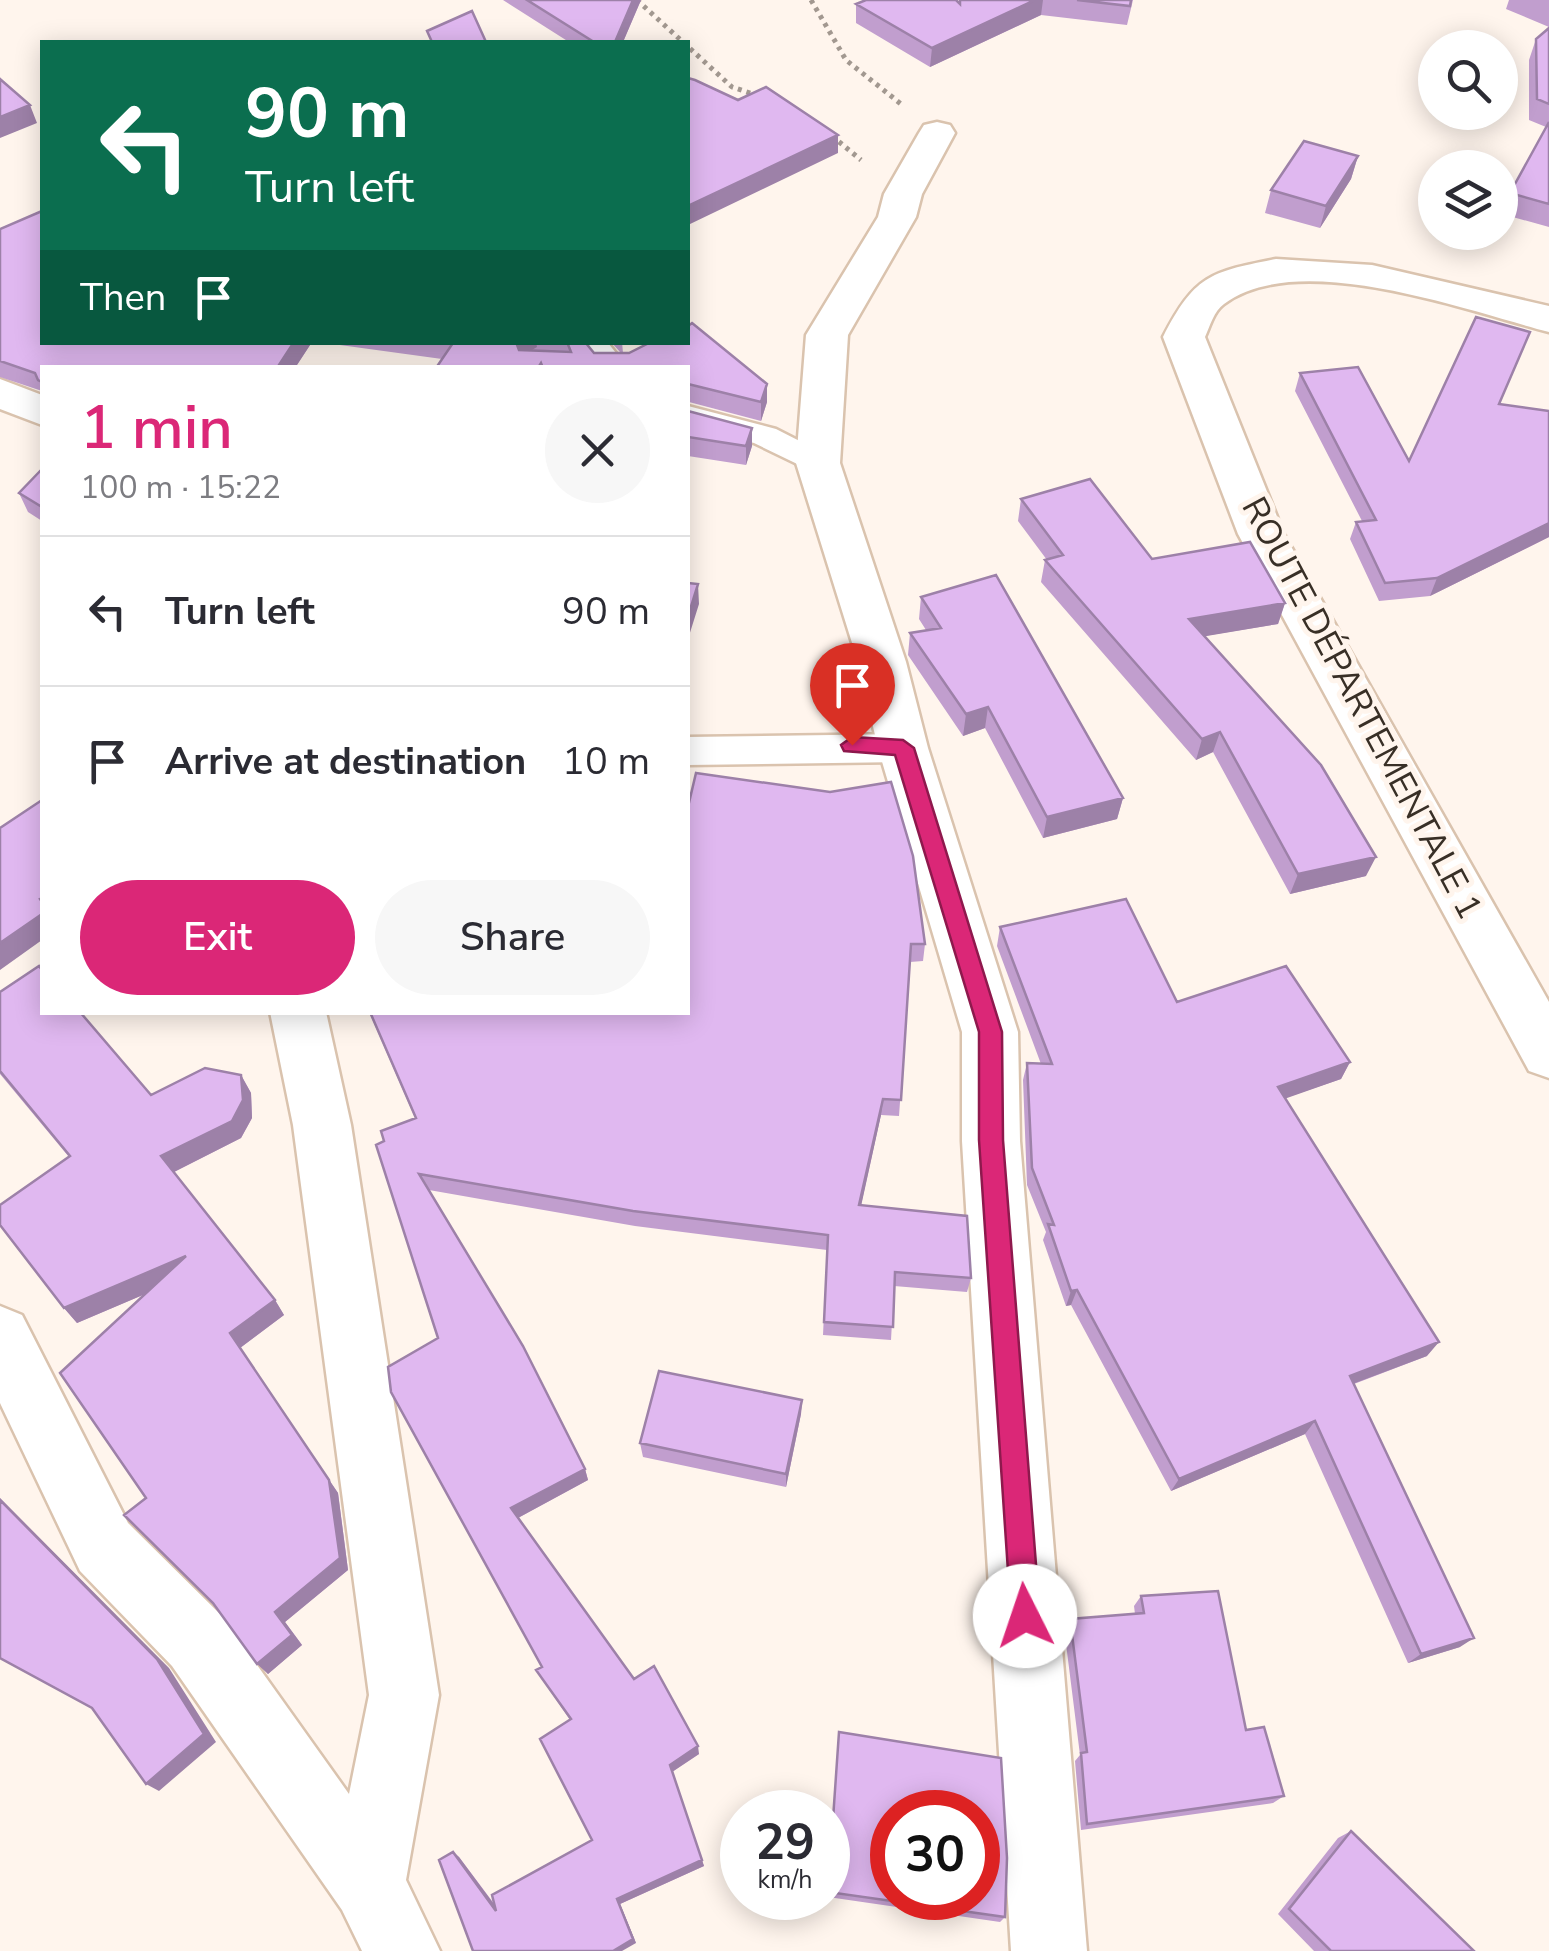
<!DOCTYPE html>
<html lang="en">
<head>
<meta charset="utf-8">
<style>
  :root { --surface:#fff; --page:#f7f7f7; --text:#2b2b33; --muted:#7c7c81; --line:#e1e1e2; --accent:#db2777 }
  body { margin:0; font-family:"Nunito Sans",sans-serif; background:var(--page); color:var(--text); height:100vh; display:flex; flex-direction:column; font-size:38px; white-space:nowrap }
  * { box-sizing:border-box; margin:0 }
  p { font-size:32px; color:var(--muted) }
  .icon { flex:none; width:55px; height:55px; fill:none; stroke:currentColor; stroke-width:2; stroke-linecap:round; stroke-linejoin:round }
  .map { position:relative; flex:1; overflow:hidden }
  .side { position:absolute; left:40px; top:365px; width:650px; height:650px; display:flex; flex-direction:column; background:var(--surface); border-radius:0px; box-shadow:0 5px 25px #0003 }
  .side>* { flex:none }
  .banner { position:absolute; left:40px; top:40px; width:650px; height:305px; border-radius:0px; box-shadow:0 5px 25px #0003; background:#0b6e4f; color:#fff; overflow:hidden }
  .tools { position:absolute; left:1418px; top:30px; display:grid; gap:20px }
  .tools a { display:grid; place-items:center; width:100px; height:100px; border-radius:50%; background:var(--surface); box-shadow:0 5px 25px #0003; font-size:50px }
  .speed { position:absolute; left:720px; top:1790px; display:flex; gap:20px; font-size:50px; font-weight:700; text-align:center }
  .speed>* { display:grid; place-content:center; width:130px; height:130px; border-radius:50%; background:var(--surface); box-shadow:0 5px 25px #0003; line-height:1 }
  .speed small { font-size:25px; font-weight:400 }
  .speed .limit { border:15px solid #d22; background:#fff; color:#111 }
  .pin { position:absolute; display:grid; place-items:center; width:85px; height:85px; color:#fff; margin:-102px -42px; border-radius:50% 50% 50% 0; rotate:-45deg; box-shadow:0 0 10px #0007 }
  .pin .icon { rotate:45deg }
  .me { position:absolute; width:110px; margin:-55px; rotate:356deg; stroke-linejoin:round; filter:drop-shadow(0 0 8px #0008) }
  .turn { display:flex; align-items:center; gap:35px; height:210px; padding:0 40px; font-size:45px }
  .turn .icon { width:130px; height:130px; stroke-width:2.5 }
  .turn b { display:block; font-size:70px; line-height:85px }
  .then { display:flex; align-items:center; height:95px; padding:0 40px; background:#0003; gap:20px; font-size:38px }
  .round { display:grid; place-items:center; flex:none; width:105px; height:105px; border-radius:52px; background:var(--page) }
  .overview { display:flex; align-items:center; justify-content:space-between; height:170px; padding:0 40px }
  h1 { font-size:60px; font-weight:600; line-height:75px; color:var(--accent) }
  .cta { display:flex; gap:20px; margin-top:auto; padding:20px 40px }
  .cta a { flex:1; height:115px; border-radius:60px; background:var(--accent); color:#fff; font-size:40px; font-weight:600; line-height:115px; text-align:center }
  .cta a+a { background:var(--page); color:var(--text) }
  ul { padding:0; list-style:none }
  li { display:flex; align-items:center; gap:30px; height:150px; padding:0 40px; border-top:2px solid var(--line) }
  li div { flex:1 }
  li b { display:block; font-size:38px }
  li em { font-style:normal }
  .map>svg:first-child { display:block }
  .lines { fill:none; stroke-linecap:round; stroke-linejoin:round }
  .service-casing { stroke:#dac3ae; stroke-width:5 }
  .minor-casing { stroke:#dac3ae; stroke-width:5 }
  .secondary-casing { stroke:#dac3ae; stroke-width:5 }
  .path { stroke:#a29890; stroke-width:5; stroke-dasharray:4 5; stroke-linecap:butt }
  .service { fill:#fff; fill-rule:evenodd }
  .minor { fill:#fff; fill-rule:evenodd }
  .secondary { fill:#fff; fill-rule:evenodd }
  .wall { fill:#c19ece }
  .shaded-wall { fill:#9d81a8 }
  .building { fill:#e0b8f0; stroke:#9d81a8; stroke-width:2.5; fill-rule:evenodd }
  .route { fill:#db2777; stroke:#8e194d; stroke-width:2.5 }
  .labels { text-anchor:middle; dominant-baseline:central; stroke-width:10; stroke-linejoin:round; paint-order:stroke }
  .street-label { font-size:35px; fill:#382f26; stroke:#fff5ed }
</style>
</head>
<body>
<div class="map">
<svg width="1549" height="1951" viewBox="0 0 1549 1951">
  <rect width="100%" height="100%" fill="#fff5ed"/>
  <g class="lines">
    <defs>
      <path id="service" d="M 590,342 L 608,343 L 628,368 L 596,368 L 582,350 Z
        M 688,406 L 776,429 L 829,456 L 834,463 L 829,470 L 818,474 L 754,443 L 688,426 Z
        M 903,734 L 916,738 L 921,748 L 916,758 L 903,762 L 688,765 L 688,737 Z"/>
      <path id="minor" d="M 937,122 L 950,125 L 955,133 L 922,194 L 916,217 L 848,335 L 840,463 L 906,662 L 928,748 L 1018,1032 L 1020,1141 L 1087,1951 L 1011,1951 L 962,1141 L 962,1032 L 878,748 L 858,662 L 796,463 L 806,335 L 878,217 L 884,194 L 919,133 L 924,125 Z
        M 0,379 L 42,395 L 42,425 L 0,409 Z
        M 270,1012 L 326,1012 L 351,1125 L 439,1695 L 406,1880 L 440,1951 L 362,1951 L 342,1910 L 172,1666 L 80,1571 L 0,1403 L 0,1306 L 22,1315 L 128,1523 L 222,1616 L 349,1794 L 369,1695 L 293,1125 Z"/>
      <path id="secondary" d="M 1276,259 L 1372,265 L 1549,306 L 1549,332 C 1467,311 1298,248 1224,304 C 1214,311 1210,326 1205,337 L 1284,534 L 1549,1002 L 1549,1078 L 1529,1071 L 1238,534 L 1163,337 C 1195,275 1210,272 1276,259 Z"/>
    </defs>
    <!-- service casing -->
    <use href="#service" class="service-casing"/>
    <!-- minor casing -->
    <use href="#minor" class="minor-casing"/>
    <!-- secondary casing -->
    <use href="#secondary" class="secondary-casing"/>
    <!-- path -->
    <path class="path" d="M 637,0 L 732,87 L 756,95
      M 811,0 L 846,60 L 901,104
      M 832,136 L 861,160"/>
    <!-- service -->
    <use href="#service" class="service"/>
    <!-- minor -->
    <use href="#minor" class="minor"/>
    <!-- secondary -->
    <use href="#secondary" class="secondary"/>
  </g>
  <!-- wall -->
  <path class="wall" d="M 503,0 L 641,0 L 623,42 L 569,42 Z
    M 960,0 L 1133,0 L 1127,25 L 1041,15 L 930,67 L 856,23 L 856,4 L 960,4 Z
    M 1509,0 L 1549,0 L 1549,27 L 1506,9 Z
    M 1549,28 L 1549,227 L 1502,214 L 1510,193 L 1546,127 L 1529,120 L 1529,60 L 1536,39 Z
    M 1358,156 L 1351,179 L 1320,228 L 1265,213 L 1271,190 Z
    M 0,229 L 42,342 L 312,342 L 295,368 L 42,368 L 42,391 L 0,377 Z
    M 318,342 L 585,342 L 594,353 L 621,353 L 611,342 L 622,342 L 623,353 L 767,384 L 767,402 L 761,421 L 689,402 L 688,404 L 688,368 L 436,368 L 442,359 Z
    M 1300,373 L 1409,461 L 1499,404 L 1549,411 L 1549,537 L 1430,596 L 1379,601 L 1350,539 L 1356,522 L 1362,521 L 1295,391 Z
    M 688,411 L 752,446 L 746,465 L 688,456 Z
    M 42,469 L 42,521 L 28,512 L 19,493 Z
    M 1021,499 L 1152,559 L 1285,603 L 1278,624 L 1204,636 L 1366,876 L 1290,894 L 1213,752 L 1196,760 L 1041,582 L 1045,560 L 1047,560 L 1018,521 Z
    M 921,597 L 1123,798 L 1117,819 L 1043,838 L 985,728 L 963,736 L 908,655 L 910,633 L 926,630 L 919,619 Z
    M 688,807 L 925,944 L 923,961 L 910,962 L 899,1116 L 881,1115 L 861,1205 L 971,1278 L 967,1292 L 894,1286 L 891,1340 L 823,1335 L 827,1250 L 635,1226 L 429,1190 L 585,1469 L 588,1480 L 518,1518 L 634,1679 L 699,1754 L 672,1772 L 704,1866 L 620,1904 L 636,1943 L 473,1951 L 453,1852 L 459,1857 L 495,1905 L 592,1840 L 570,1720 L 536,1670 L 542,1667 L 438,1338 L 384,1141 L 415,1118 L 369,1012 L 688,1012 Z
    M 1000,927 L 1177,1002 L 1350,1062 L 1341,1079 L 1285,1098 L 1427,1356 L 1354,1384 L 1460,1647 L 1408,1663 L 1305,1434 L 1171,1491 L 1071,1305 L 1066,1306 L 1043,1240 L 1046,1232 L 1027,1185 L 1023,1080 L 1027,1063 L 1041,1064 L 997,946 Z
    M 0,992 L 151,1095 L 241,1075 L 251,1093 L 252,1118 L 241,1138 L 174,1172 L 275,1300 L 284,1315 L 240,1348 L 338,1493 L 348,1570 L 285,1622 L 302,1645 L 268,1674 L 146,1498 L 145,1294 L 77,1323 L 64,1308 L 69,1157 L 0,1074 Z
    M 802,1400 L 801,1414 L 786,1487 L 643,1457 L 640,1443 Z
    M 1141,1596 L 1246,1730 L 1284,1796 L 1273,1803 L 1081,1830 L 1075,1761 L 1080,1755 L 1064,1628 L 1070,1619 L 1135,1614 L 1134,1606 Z
    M 839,1732 L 1005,1917 L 1000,1922 L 828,1897 Z
    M 1351,1831 L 1474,1951 L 1314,1951 L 1278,1914 L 1338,1838 Z"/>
  <!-- shaded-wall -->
  <path class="shaded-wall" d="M 633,0 L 641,0 L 623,42 L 615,42 Z
    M 1035,0 L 1043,0 L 1041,15 L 930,67 L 932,48 Z
    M 30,105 L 37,123 L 0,138 L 0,117 Z
    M 838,135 L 838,153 L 688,225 L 688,206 Z
    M 1358,156 L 1351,179 L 1320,228 L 1326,206 Z
    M 294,342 L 312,342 L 295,368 L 277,368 Z
    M 515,342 L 536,342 L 537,347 L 517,359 Z
    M 767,384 L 767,402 L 761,421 L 761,402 Z
    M 752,428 L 752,446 L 746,465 L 746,446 Z
    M 1549,523 L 1549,537 L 1430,596 L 1437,578 Z
    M 698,584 L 699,604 L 688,639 L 688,616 Z
    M 1285,603 L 1278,624 L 1183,640 L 1189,619 Z
    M 988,707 L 985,728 L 963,736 L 966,714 Z
    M 1220,732 L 1213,752 L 1196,760 L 1202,739 Z
    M 1123,798 L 1117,819 L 1043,838 L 1047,817 Z
    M 1376,857 L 1366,876 L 1290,894 L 1298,874 Z
    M 42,914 L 42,940 L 0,970 L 0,943 Z
    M 1350,1062 L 1341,1079 L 1270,1104 L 1278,1087 Z
    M 241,1075 L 251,1093 L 252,1118 L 241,1138 L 172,1173 L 161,1156 Z
    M 883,1099 L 881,1115 L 858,1220 L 859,1205 Z
    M 186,1256 L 197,1272 L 77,1323 L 64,1308 Z
    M 1077,1290 L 1071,1305 L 1066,1306 L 1071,1291 Z
    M 275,1300 L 284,1315 L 240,1348 L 338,1493 L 348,1570 L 285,1622 L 302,1645 L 268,1674 L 257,1664 L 275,1612 L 230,1333 Z
    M 1439,1342 L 1427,1356 L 1339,1389 L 1350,1376 Z
    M 802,1400 L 801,1414 L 786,1487 L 786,1474 Z
    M 1315,1421 L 1305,1434 L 1171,1491 L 1179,1479 Z
    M 585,1469 L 588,1480 L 516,1519 L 511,1508 Z
    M 0,1498 L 169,1668 L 216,1742 L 159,1791 L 146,1784 L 0,1500 Z
    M 1474,1638 L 1460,1647 L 1408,1663 L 1421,1654 Z
    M 698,1746 L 699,1754 L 672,1772 L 670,1765 Z
    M 453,1852 L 459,1857 L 502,1915 L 496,1911 Z
    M 702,1860 L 704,1866 L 620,1904 L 636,1943 L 622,1951 L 613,1951 L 617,1899 Z"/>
  <!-- building -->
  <path class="building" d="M 527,0 L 633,0 L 615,42 L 594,42 Z
    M 866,0 L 956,0 L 960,4 L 960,0 L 1035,0 L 932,48 L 856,4 Z
    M 1077,0 L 1131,0 L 1130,6 Z
    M 472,11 L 486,42 L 432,42 L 427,31 Z
    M 1549,28 L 1549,104 L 1537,99 L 1536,39 Z
    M 688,78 L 695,80 L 738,100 L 766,87 L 838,135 L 688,206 Z
    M 0,79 L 30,105 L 0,117 Z
    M 1549,122 L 1549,204 L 1510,193 Z
    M 1304,141 L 1358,156 L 1326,206 L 1271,190 Z
    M 42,211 L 42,342 L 294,342 L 277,368 L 42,368 L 42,382 L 38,380 L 35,373 L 0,361 L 0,229 Z
    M 1476,317 L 1530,332 L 1499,404 L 1549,411 L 1549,523 L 1437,578 L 1385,583 L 1356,522 L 1376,520 L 1300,373 L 1358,367 L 1409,461 Z
    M 692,323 L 767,384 L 761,402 L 688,384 L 688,368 L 543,368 L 541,363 L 538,368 L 436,368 L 453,343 L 452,342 L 516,342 L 519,350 L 571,352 L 567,342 L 585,342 L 594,353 L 629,353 L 651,342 L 688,342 L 688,326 Z
    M 688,411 L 752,428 L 746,446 L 688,437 Z
    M 42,469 L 42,507 L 19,493 Z
    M 1090,479 L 1152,559 L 1250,542 L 1285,603 L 1189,619 L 1321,765 L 1376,857 L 1298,874 L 1220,732 L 1202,739 L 1045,560 L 1063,555 L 1021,499 Z
    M 996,575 L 1123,798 L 1047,817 L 988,707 L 966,714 L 910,633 L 941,628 L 921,597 Z
    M 688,583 L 698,584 L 688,616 Z
    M 696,773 L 830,792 L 891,782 L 913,856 L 925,944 L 911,944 L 901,1100 L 883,1099 L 859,1205 L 967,1216 L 971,1278 L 895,1272 L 893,1327 L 824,1322 L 828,1235 L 633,1211 L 419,1174 L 523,1346 L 585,1469 L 511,1508 L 634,1679 L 654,1666 L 698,1746 L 670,1765 L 702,1860 L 617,1899 L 633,1939 L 613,1951 L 473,1951 L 439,1860 L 453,1852 L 496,1911 L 492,1895 L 592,1840 L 540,1739 L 571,1719 L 536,1670 L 542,1667 L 391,1392 L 388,1367 L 438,1338 L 376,1145 L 384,1141 L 381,1131 L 416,1118 L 370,1012 L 688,1012 L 688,807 Z
    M 42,800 L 42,898 L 40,899 L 42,902 L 42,914 L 0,943 L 0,828 Z
    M 1126,899 L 1177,1002 L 1286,966 L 1350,1062 L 1278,1087 L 1439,1342 L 1350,1376 L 1474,1638 L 1421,1654 L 1315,1421 L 1179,1479 L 1077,1290 L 1071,1291 L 1048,1224 L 1054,1225 L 1032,1168 L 1027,1063 L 1052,1064 L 1000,927 Z
    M 39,966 L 42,970 L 42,1012 L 80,1012 L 151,1095 L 205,1068 L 241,1075 L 243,1100 L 232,1121 L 161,1156 L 275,1300 L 230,1333 L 329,1480 L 340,1558 L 275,1612 L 292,1635 L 257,1664 L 213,1603 L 124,1515 L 146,1498 L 60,1373 L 186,1256 L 64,1308 L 0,1225 L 0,1205 L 70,1156 L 0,1071 L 0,992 Z
    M 659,1371 L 802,1400 L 786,1474 L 640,1443 Z
    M 0,1500 L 157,1659 L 204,1734 L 146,1784 L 92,1708 L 0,1658 Z
    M 1218,1591 L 1246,1730 L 1264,1727 L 1284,1796 L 1087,1824 L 1081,1753 L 1087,1752 L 1070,1619 L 1144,1613 L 1141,1596 Z
    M 839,1732 L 1001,1758 L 1007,1858 L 1005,1917 L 828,1892 ZM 892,1812 L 978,1812 L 978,1898 L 892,1898 Z
    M 1351,1831 L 1474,1951 L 1331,1951 L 1289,1909 Z"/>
  <!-- route -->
  <path class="route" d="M 852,737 L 903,740 L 914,748 L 1002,1032 L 1003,1140 L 1040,1616 L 1035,1627 L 1025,1631 L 1015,1627 L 1011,1616 L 979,1140 L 979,1032 L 895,755 L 844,751 L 841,745 Z"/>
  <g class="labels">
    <!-- street labels -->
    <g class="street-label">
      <text transform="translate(1362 708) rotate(62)">ROUTE DÉPARTEMENTALE 1</text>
    </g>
  </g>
</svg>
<div class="tools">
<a><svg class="icon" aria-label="search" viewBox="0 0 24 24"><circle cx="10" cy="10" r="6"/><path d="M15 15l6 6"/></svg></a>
<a><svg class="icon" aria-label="layers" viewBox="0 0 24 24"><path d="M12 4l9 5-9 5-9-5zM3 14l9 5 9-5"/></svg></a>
</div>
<div class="speed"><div>29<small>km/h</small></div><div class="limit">30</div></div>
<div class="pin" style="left:852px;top:745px;background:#d93025"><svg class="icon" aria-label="arrive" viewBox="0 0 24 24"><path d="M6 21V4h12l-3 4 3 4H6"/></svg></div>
<svg class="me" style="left:1025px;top:1616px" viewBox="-20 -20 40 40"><circle r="19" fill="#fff"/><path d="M0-13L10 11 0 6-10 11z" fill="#db2777"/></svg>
<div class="banner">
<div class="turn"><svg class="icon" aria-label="left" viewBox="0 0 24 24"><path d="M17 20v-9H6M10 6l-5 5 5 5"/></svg><div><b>90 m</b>Turn left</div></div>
<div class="then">Then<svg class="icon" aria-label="arrive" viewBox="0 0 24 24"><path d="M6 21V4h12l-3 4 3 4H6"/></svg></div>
</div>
<section class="side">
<div class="overview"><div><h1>1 min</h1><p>100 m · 15:22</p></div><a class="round"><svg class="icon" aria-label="close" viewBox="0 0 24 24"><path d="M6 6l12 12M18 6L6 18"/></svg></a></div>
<ul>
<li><svg class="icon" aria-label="left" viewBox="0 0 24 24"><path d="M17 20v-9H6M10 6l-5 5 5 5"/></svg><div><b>Turn left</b></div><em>90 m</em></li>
<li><svg class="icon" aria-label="arrive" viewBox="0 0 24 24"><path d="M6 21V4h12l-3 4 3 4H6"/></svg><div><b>Arrive at destination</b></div><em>10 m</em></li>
</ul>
<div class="cta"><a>Exit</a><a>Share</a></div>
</section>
</div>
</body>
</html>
